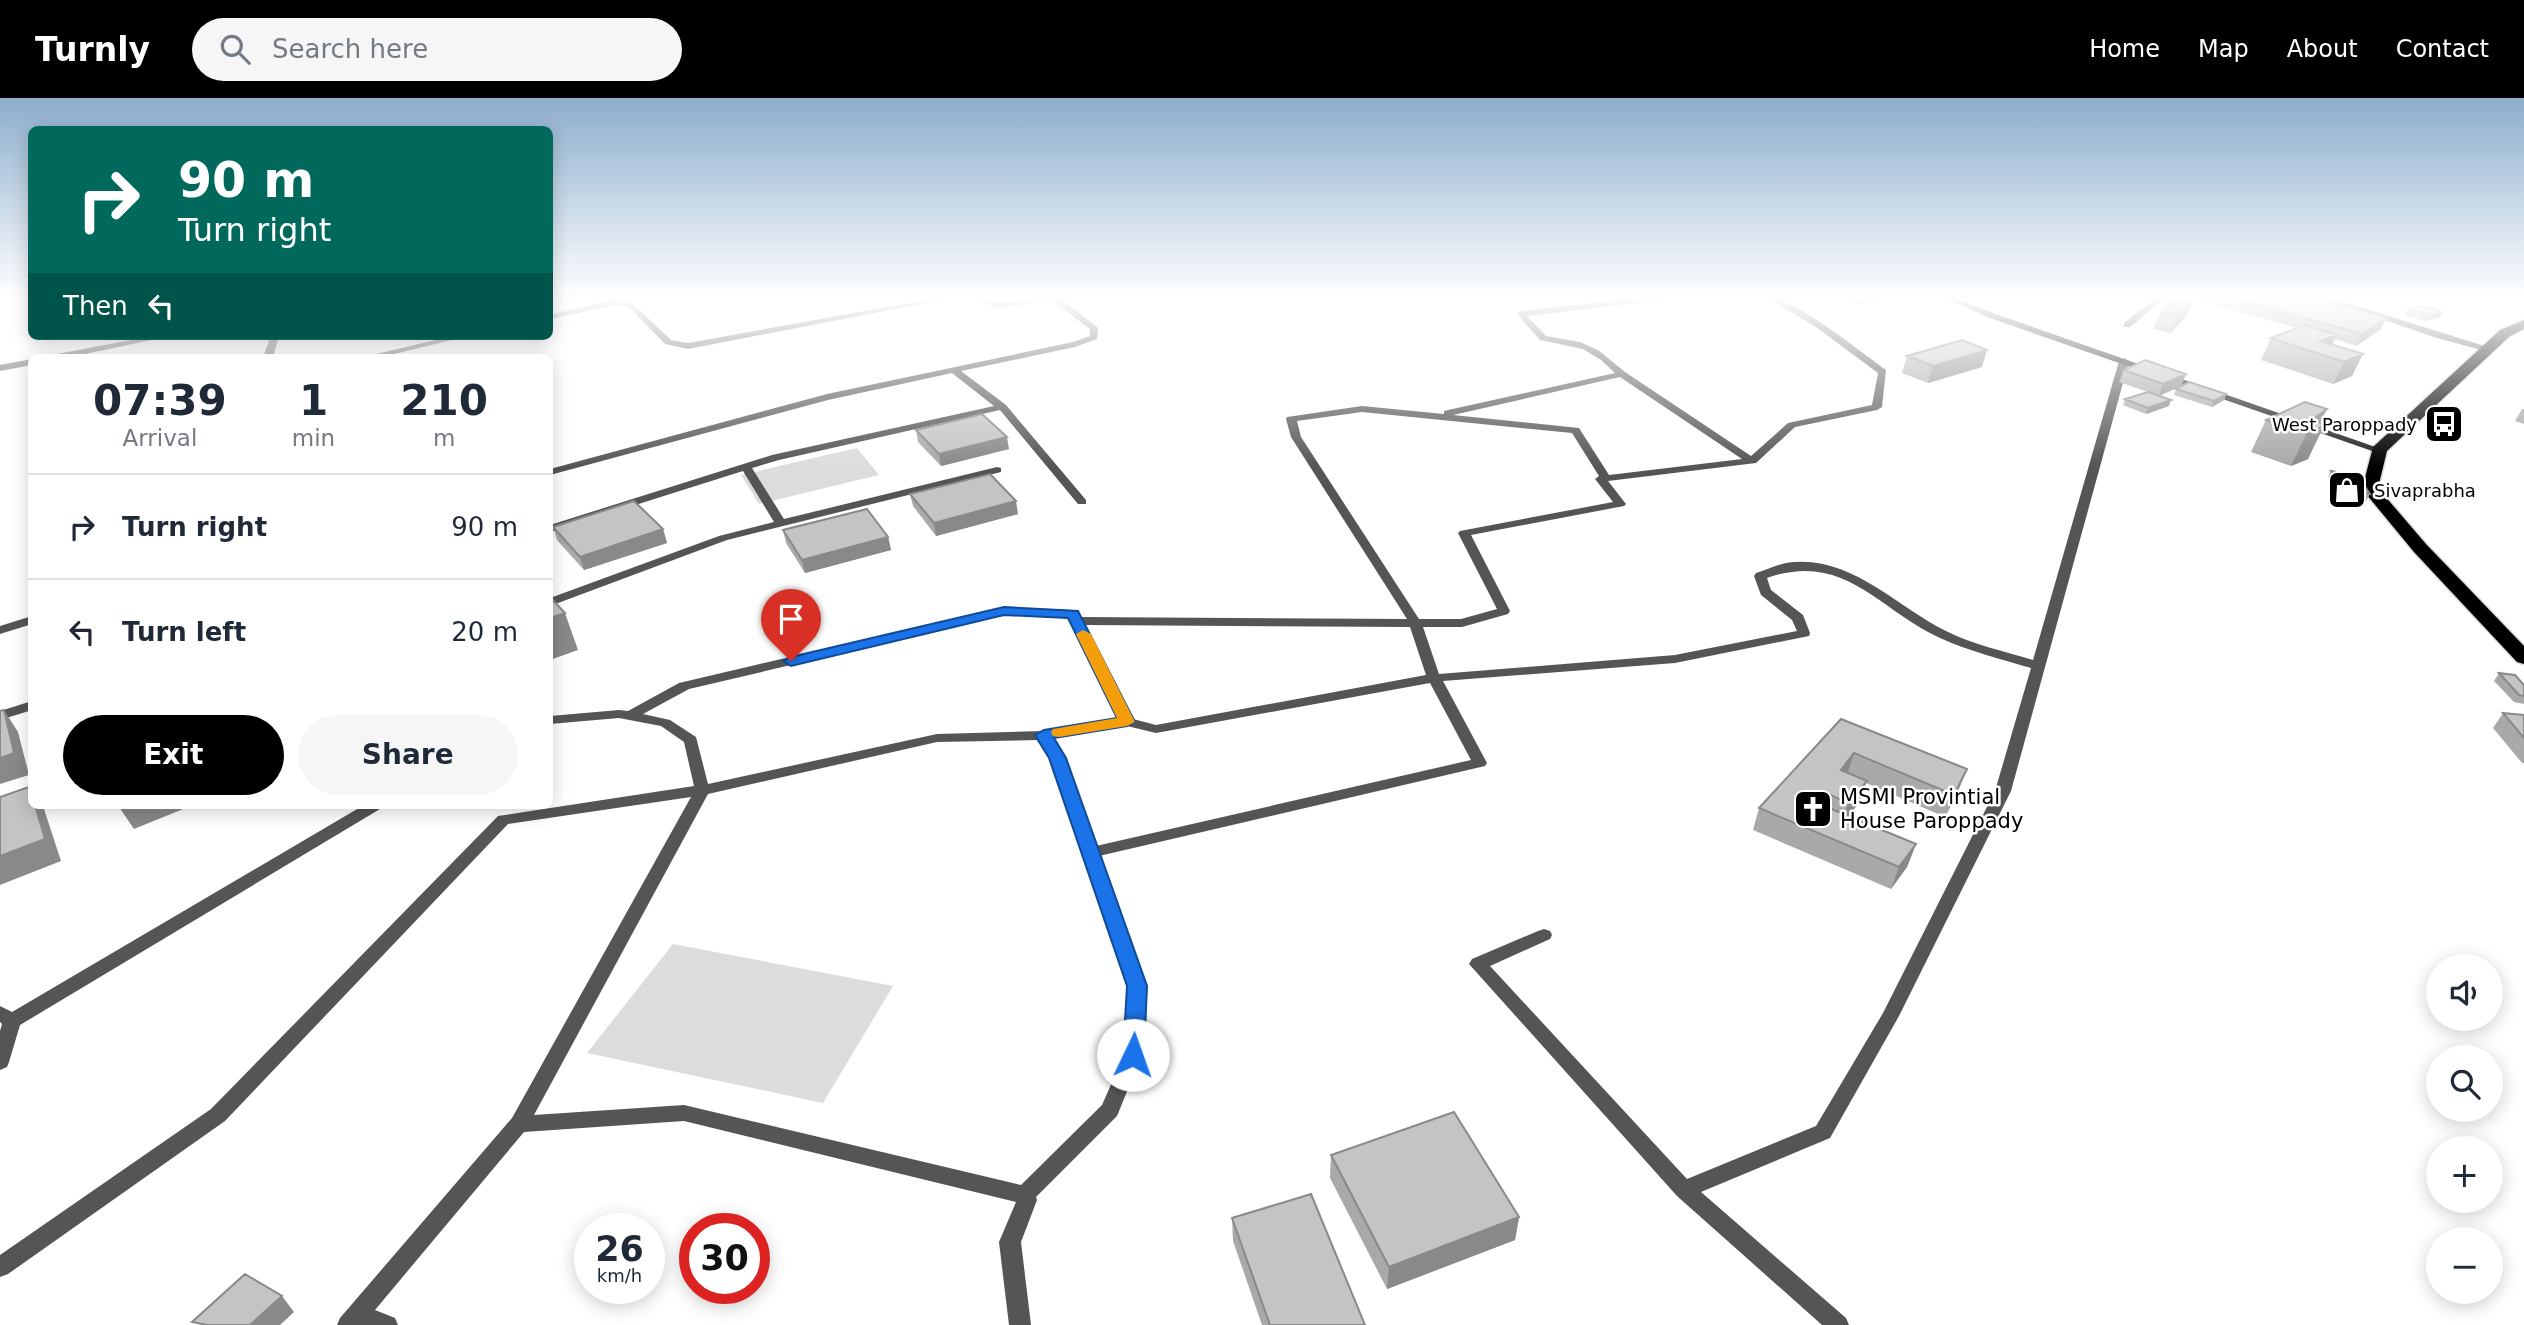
<!DOCTYPE html>
<html lang="en">
<head>
<meta charset="utf-8">
<style>
  :root { --surface:#fff; --page:#f6f6f7; --text:#1f2937; --muted:#747a83; --line:#e0e1e3; --accent:#000 }
  body { margin:0; font-family:"DejaVu Sans",sans-serif; background:var(--page); color:var(--text); height:100vh; display:flex; flex-direction:column; font-size:26px; white-space:nowrap }
  * { box-sizing:border-box; margin:0 }
  p { font-size:23px; color:var(--muted) }
  .icon { flex:none; width:38px; height:38px; fill:none; stroke:currentColor; stroke-width:2; stroke-linecap:round; stroke-linejoin:round }
  .map { position:relative; flex:1; overflow:hidden }
  .side { position:absolute; left:28px; top:256px; width:525px; height:455px; display:flex; flex-direction:column; background:var(--surface); border-radius:10px; box-shadow:0 4px 18px #0003 }
  .side>* { flex:none }
  .hud { position:absolute; left:28px; top:28px; width:525px; height:214px; border-radius:10px; box-shadow:0 4px 18px #0003; background:#00695c; color:#fff; overflow:hidden }
  .tools { position:absolute; left:2426px; top:856px; display:grid; gap:14px }
  .tools a { display:grid; place-items:center; width:77px; height:77px; border-radius:50%; background:var(--surface); box-shadow:0 4px 18px #0003; font-size:35px }
  .speed { position:absolute; left:574px; top:1115px; display:flex; gap:14px; font-size:35px; font-weight:700; text-align:center }
  .speed>* { display:grid; place-content:center; width:91px; height:91px; border-radius:50%; background:var(--surface); box-shadow:0 4px 18px #0003; line-height:1 }
  .speed small { font-size:18px; font-weight:400 }
  .speed .limit { border:10px solid #d22; background:#fff; color:#111 }
  .pin { position:absolute; display:grid; place-items:center; width:60px; height:60px; color:#fff; margin:-72px -30px; border-radius:50% 50% 50% 0; rotate:-45deg; box-shadow:0 0 7px #0007 }
  .pin .icon { rotate:45deg }
  .me { position:absolute; width:77px; margin:-38px; rotate:3deg; stroke-linejoin:round; filter:drop-shadow(0 0 5px #0008) }
  .turn { display:flex; align-items:center; gap:24px; height:147px; padding:0 35px; font-size:32px }
  .turn .icon { width:91px; height:91px; stroke-width:2.5 }
  .turn b { display:block; font-size:49px; line-height:60px }
  .then { display:flex; align-items:center; height:66px; padding:0 35px; background:#0003; gap:14px; font-size:26px }
  .eta { display:flex; justify-content:space-evenly; align-items:center; height:119px; text-align:center }
  .eta b { font-size:42px; font-weight:700; line-height:49px }
  .button { display:flex; gap:14px; margin-top:auto; padding:14px 35px }
  .button a { flex:1; height:80px; border-radius:42px; background:var(--accent); color:#fff; font-size:28px; font-weight:700; line-height:80px; text-align:center }
  .button a+a { background:var(--page); color:var(--text) }
  ul { padding:0; list-style:none }
  li { display:flex; align-items:center; gap:21px; height:105px; padding:0 35px; border-top:2px solid var(--line) }
  li div { flex:1 }
  li b { display:block; font-size:26px }
  li em { font-style:normal }
  header { display:flex; align-items:center; gap:42px; box-sizing:border-box; height:98px; padding:0 35px; background:var(--accent); color:#fff }
  header strong { font-size:33px }
  nav { display:flex; gap:38px; margin-inline-start:auto; font-size:24px }
  .search { width:490px; height:63px; background:var(--page); display:flex; align-items:center; gap:18px; box-sizing:border-box; padding:0 24px; border-radius:38px; color:var(--muted); font-size:26px }
  .map>svg:first-child { display:block }
  .green { fill:#dcdcdc }
  .lines { fill:none; stroke-linecap:round; stroke-linejoin:round }
  .highway-casing { stroke:#dbdbdb; stroke-width:3 }
  .street { fill:#555; fill-rule:evenodd }
  .secondary { fill:#222; fill-rule:evenodd }
  .highway { fill:#000; fill-rule:evenodd }
  .wall { fill:#a9a9a9 }
  .shaded-wall { fill:#898989 }
  .building { fill:#c4c4c4; stroke:#898989; stroke-width:2 }
  .route { fill:#1a73e8; stroke:#114b97; stroke-width:2 }
  .slow { fill:#f59e0b }
  .labels { text-anchor:middle; dominant-baseline:central; stroke-width:5; stroke-linejoin:round; paint-order:stroke }
  .far-poi-label { font-size:18px; fill:#000; stroke:#fff; text-anchor:end }
  .poi-label { font-size:21px; fill:#000; stroke:#fff; text-anchor:start }
</style>
</head>
<body>
<header>
<strong>Turnly</strong>
<div class="search"><svg class="icon" aria-label="search" viewBox="0 0 24 24"><circle cx="10" cy="10" r="6"/><path d="M15 15l6 6"/></svg>Search here</div>
<nav><a>Home</a><a>Map</a><a>About</a><a>Contact</a></nav>
</header>
<div class="map">
<svg width="2524" height="1227" viewBox="0 0 2524 1227">
  <rect width="100%" height="100%" fill="#fff"/>
  <!-- green -->
  <path class="green" d="M 857,350 L 879,377 L 759,406 L 741,377 Z
    M 673,846 L 893,888 L 823,1005 L 587,955 Z"/>
  <g class="lines">
    <defs>
      <path id="highway" d="M 2524,222 L 2524,231 L 2510,238 L 2387,353 L 2378,390 L 2426,446 L 2524,548 L 2524,566 L 2517,564 L 2414,454 L 2362,391 L 2373,349 L 2500,232 Z"/>
    </defs>
    <!-- highway casing -->
    <use href="#highway" class="highway-casing"/>
    <!-- street -->
    <path class="street" d="M 0,198 L 5,198 L 0,201 Z
      M 948,198 L 963,198 L 688,251 L 665,246 L 628,208 L 611,208 L 550,221 L 550,217 L 611,202 L 630,203 L 671,242 L 688,245 Z
      M 967,198 C 979,197 989,204 1000,204 C 1021,204 1043,198 1064,198 L 1060,200 L 1098,230 L 1097,241 L 1075,249 L 961,273 L 1006,307 L 1086,402 L 1086,406 L 1078,406 L 1000,312 L 779,362 L 752,370 L 784,421 L 997,369 L 1001,370 L 1001,374 L 727,442 L 550,508 L 550,500 L 719,438 L 774,424 L 743,373 L 550,434 L 550,427 L 772,357 L 994,308 L 952,275 L 828,302 L 550,377 L 550,371 L 827,296 L 1073,244 L 1090,238 L 1090,231 L 1051,202 L 998,210 Z
      M 1653,198 L 1674,198 L 1670,201 L 1527,218 L 1546,238 L 1580,244 L 1598,252 L 1625,274 L 1751,358 L 1788,325 L 1872,307 L 1878,275 L 1816,229 L 1764,198 C 1790,196 1862,255 1886,272 L 1882,309 L 1877,312 L 1795,329 L 1756,365 L 1608,383 L 1626,406 L 1624,408 L 1471,437 L 1510,513 L 1508,516 L 1462,529 L 1423,529 L 1439,576 L 1675,557 L 1797,533 L 1792,522 L 1761,497 L 1754,478 L 1756,475 C 1766,472 1776,467 1786,465 C 1849,455 1895,508 1946,533 C 1974,547 2004,553 2033,562 L 2119,263 L 2124,260 L 2129,263 L 2011,693 L 1899,918 L 1830,1040 L 1701,1094 L 1846,1220 L 1849,1227 L 1822,1227 L 1677,1098 L 1469,866 L 1472,861 L 1538,833 L 1544,831 L 1550,833 L 1552,837 L 1550,841 L 1490,868 L 1687,1081 L 1816,1028 L 1883,915 L 1995,693 L 2031,570 C 2000,561 1969,553 1940,540 C 1876,510 1844,453 1767,480 L 1771,492 L 1803,517 L 1810,535 L 1809,538 L 1675,565 L 1443,583 L 1487,665 L 1485,668 L 1099,758 L 1146,888 L 1142,957 L 1117,1018 L 1036,1099 L 1037,1102 L 1021,1144 L 1031,1227 L 1009,1227 L 999,1144 L 1016,1104 L 684,1023 L 524,1034 L 375,1212 L 395,1220 L 398,1227 L 337,1227 L 340,1220 L 512,1020 L 691,699 L 508,726 L 225,1023 L 8,1176 L 0,1179 L 0,1157 L 211,1011 L 498,718 L 694,688 L 684,644 L 661,628 L 619,620 L 550,626 L 550,618 L 619,612 L 628,613 L 679,585 L 1004,509 L 1073,512 L 1077,513 L 1081,519 L 1407,521 L 1291,339 L 1286,321 L 1287,319 L 1362,308 L 1444,316 L 1444,313 L 1448,312 L 1615,275 L 1601,262 L 1583,251 L 1540,242 L 1517,216 L 1521,213 ZM 1620,279 L 1742,361 L 1609,377 L 1579,330 L 1453,317 ZM 1362,314 L 1572,335 L 1599,378 L 1595,381 L 1613,404 L 1460,433 L 1458,435 L 1497,511 L 1461,521 L 1419,521 L 1301,339 L 1297,323 ZM 1004,517 L 1068,520 L 1118,621 L 1043,633 L 937,636 L 708,686 L 696,639 L 670,622 L 643,616 L 689,591 ZM 1085,527 L 1410,529 L 1426,577 L 1156,627 L 1133,621 ZM 1430,585 L 1471,662 L 1096,748 L 1064,660 L 1052,640 L 1127,628 L 1156,635 ZM 1039,642 L 1050,660 L 1128,888 L 1124,957 L 1102,1007 L 1021,1087 L 684,1007 L 534,1017 L 708,696 L 937,644 Z
      M 2158,198 L 2167,198 L 2130,229 L 2124,229 L 2124,225 Z
      M 2314,198 L 2325,198 L 2494,251 L 2489,254 L 2437,240 Z
      M 152,238 L 170,238 L 71,259 L 52,259 L 57,256 Z
      M 271,238 L 279,238 L 273,259 L 263,259 Z
      M 452,238 L 468,238 L 382,259 L 364,259 Z
      M 32,261 L 32,267 L 0,273 L 0,267 Z
      M 32,518 L 32,526 L 0,536 L 0,528 Z
      M 32,603 L 32,612 L 0,622 L 0,613 Z
      M 364,707 L 383,707 L 380,711 L 20,927 L 9,964 L 7,969 L 0,972 L 0,933 L 2,926 L 0,924 L 0,908 L 12,914 Z"/>
    <!-- secondary -->
    <path class="secondary" d="M 1941,198 L 1951,198 L 1993,215 L 2384,352 L 2379,355 L 2375,354 L 1987,219 Z"/>
    <!-- highway -->
    <use href="#highway" class="highway"/>
  </g>
  <!-- wall -->
  <path class="wall" d="M 1838,198 L 1877,198 L 1876,203 L 1856,207 Z
    M 2169,198 L 2195,198 L 2187,217 L 2171,235 L 2153,231 L 2165,202 Z
    M 2207,198 L 2303,198 L 2386,220 L 2381,231 L 2356,248 L 2335,241 L 2332,247 L 2363,256 L 2352,278 L 2333,286 L 2261,262 L 2271,240 L 2297,230 L 2205,204 Z
    M 2408,211 L 2443,214 L 2440,219 L 2425,223 L 2405,217 Z
    M 1907,258 L 1982,269 L 1928,285 L 1902,275 Z
    M 2124,272 L 2186,276 L 2181,288 L 2159,298 L 2169,308 L 2146,316 L 2123,307 L 2125,301 L 2148,294 L 2119,284 Z
    M 2176,291 L 2226,296 L 2224,302 L 2212,309 L 2174,297 Z
    M 2522,311 L 2524,311 L 2524,326 L 2515,323 Z
    M 2266,322 L 2320,325 L 2308,361 L 2291,368 L 2251,354 Z
    M 916,332 L 1009,351 L 941,368 L 918,344 Z
    M 2331,373 L 2370,396 L 2366,403 L 2341,400 L 2328,379 Z
    M 910,396 L 1018,416 L 936,438 L 913,408 Z
    M 553,429 L 663,431 L 667,445 L 584,472 L 557,442 Z
    M 783,432 L 888,439 L 891,452 L 805,475 L 786,445 Z
    M 2499,575 L 2524,587 L 2524,606 L 2514,604 L 2494,583 Z
    M 2503,615 L 2524,617 L 2524,665 L 2522,665 L 2493,630 Z
    M 1841,621 L 1958,693 L 1945,719 L 1866,685 L 1859,705 L 1848,718 L 1916,746 L 1907,769 L 1891,791 L 1753,732 L 1759,710 Z
    M 1331,1057 L 1519,1119 L 1515,1142 L 1387,1191 L 1330,1080 Z
    M 1232,1120 L 1365,1227 L 1262,1227 L 1233,1143 Z"/>
  <!-- shaded-wall -->
  <path class="shaded-wall" d="M 1859,198 L 1877,198 L 1876,203 L 1856,207 Z
    M 2191,198 L 2195,198 L 2187,217 L 2171,235 L 2183,206 Z
    M 2443,214 L 2440,219 L 2425,223 L 2428,217 Z
    M 2386,220 L 2381,231 L 2356,248 L 2362,236 Z
    M 2337,237 L 2326,258 L 2320,243 Z
    M 1987,252 L 1982,269 L 1928,285 L 1933,268 Z
    M 2363,256 L 2352,278 L 2333,286 L 2344,264 Z
    M 2186,276 L 2181,288 L 2159,298 L 2163,286 Z
    M 2226,296 L 2224,302 L 2212,309 L 2214,303 Z
    M 2171,302 L 2169,308 L 2146,316 L 2148,310 Z
    M 2327,311 L 2317,331 L 2324,328 L 2308,361 L 2291,368 L 2314,320 Z
    M 1007,339 L 1009,351 L 941,368 L 939,356 Z
    M 1016,403 L 1018,416 L 936,438 L 934,425 Z
    M 663,431 L 667,445 L 584,472 L 580,459 Z
    M 888,439 L 891,452 L 805,475 L 802,462 Z
    M 565,515 L 578,552 L 550,562 L 550,520 Z
    M 4,612 L 18,634 L 29,677 L 0,686 L 0,660 Z
    M 1854,655 L 1847,677 L 1841,672 Z
    M 1967,671 L 1958,693 L 1945,719 L 1954,697 Z
    M 1867,683 L 1859,705 L 1841,727 L 1848,705 Z
    M 1826,695 L 1819,717 L 1817,705 Z
    M 35,707 L 41,707 L 44,711 L 61,763 L 0,787 L 0,758 Z
    M 125,707 L 193,707 L 134,731 L 119,709 Z
    M 1916,746 L 1907,769 L 1891,791 L 1899,769 Z
    M 1519,1119 L 1515,1142 L 1387,1191 L 1389,1169 Z
    M 282,1198 L 294,1214 L 280,1227 L 250,1227 Z"/>
  <!-- building -->
  <path class="building" d="M 2169,198 L 2191,198 L 2183,206 L 2165,202 Z
    M 2225,198 L 2303,198 L 2386,220 L 2362,236 Z
    M 2424,208 L 2443,214 L 2428,217 L 2408,211 Z
    M 2305,227 L 2337,237 L 2320,243 L 2363,256 L 2344,264 L 2271,240 Z
    M 1962,242 L 1987,252 L 1933,268 L 1907,258 Z
    M 2145,262 L 2186,276 L 2163,286 L 2124,272 Z
    M 2189,284 L 2226,296 L 2214,303 L 2176,291 Z
    M 2148,294 L 2171,302 L 2148,310 L 2125,301 Z
    M 2305,304 L 2327,311 L 2314,320 L 2324,328 L 2307,336 L 2266,322 Z
    M 982,316 L 1007,339 L 939,356 L 916,332 Z
    M 2331,373 L 2357,377 L 2370,396 L 2345,393 Z
    M 990,376 L 1016,403 L 934,425 L 910,396 Z
    M 634,403 L 663,431 L 580,459 L 553,429 Z
    M 867,411 L 888,439 L 802,462 L 783,432 Z
    M 550,499 L 565,515 L 550,520 Z
    M 2499,575 L 2515,577 L 2524,587 L 2524,598 L 2519,597 Z
    M 4,612 L 14,655 L 0,660 L 0,613 Z
    M 2503,615 L 2524,617 L 2524,640 Z
    M 1841,621 L 1967,671 L 1954,697 L 1854,655 L 1841,672 L 1867,683 L 1848,705 L 1826,695 L 1817,705 L 1916,746 L 1899,769 L 1759,710 Z
    M 29,689 L 32,697 L 32,707 L 35,707 L 45,741 L 0,758 L 0,699 Z
    M 1454,1014 L 1519,1119 L 1389,1169 L 1331,1057 Z
    M 1311,1096 L 1365,1227 L 1270,1227 L 1232,1120 Z
    M 245,1176 L 282,1198 L 250,1227 L 207,1227 L 192,1224 Z"/>
  <!-- sky -->
  <linearGradient id="sky" x2="0" y2="1"><stop stop-color="#8cadcc"/><stop offset="0.54" stop-color="#fff"/><stop offset="1" stop-color="#fff" stop-opacity="0"/></linearGradient>
  <rect width="2524" height="369" fill="url(#sky)"/>
  <!-- route -->
  <path class="route" d="M 1004,509 L 1078,513 L 1135,624 L 1127,628 L 1054,640 L 1066,660 L 1147,888 L 1144,957 L 1141,963 L 1133,966 L 1126,963 L 1123,957 L 1127,888 L 1049,660 L 1035,637 L 1044,632 L 1117,620 L 1068,520 L 1004,517 L 791,568 L 783,563 L 791,559 Z"/>
  <!-- slow -->
  <path class="slow" d="M 1083,532 L 1091,536 L 1135,624 L 1127,628 L 1059,639 L 1053,638 L 1051,634 L 1053,631 L 1117,620 L 1076,536 Z"/>
  <!-- icons -->
  <defs>
    <symbol id="bus-square" viewBox="-11 -11 22 22"><rect x="-9" y="-9" width="18" height="18" rx="4" fill="#000" stroke="#fff"/><path d="M-5-6H5V4H4V6H2V4H-2V6H-4V4H-5ZM-3.5-4V0h7V-4ZM-3.5 1.2v1.5H-2V1.2ZM2 1.2v1.5H3.5V1.2Z" fill="#fff"/></symbol>
    <symbol id="shop-square" viewBox="-11 -11 22 22"><rect x="-9" y="-9" width="18" height="18" rx="4" fill="#000" stroke="#fff"/><path d="M-5-2.5h2.3a2.7 3.5 0 0 1 5.4 0H5L5.5 6h-11ZM-1.5-2.5h3a1.5 2.3 0 0 0-3 0Z" fill="#fff"/></symbol>
    <symbol id="church-square" viewBox="-11 -11 22 22"><rect x="-9" y="-9" width="18" height="18" rx="4" fill="#000" stroke="#fff"/><path d="M-1.2-6h2.4v3.5h3.3v2.4h-3.3V6h-2.4V-.1h-3.3v-2.4h3.3Z" fill="#fff"/></symbol>
  </defs>
  <g fill-rule="evenodd">
    <use href="#bus-square" x="2422" y="304" width="44" height="44"/>
    <use href="#shop-square" x="2325" y="370" width="44" height="44"/>
    <use href="#church-square" x="1791" y="689" width="44" height="44"/>
  </g>
  <g class="labels">
    <!-- far-poi labels -->
    <g class="far-poi-label">
      <text x="2417" y="326">West Paroppady</text>
      <text x="2374" y="392" text-anchor="start">Sivaprabha</text>
    </g>
    <!-- poi labels -->
    <g class="poi-label">
      <text x="1840" y="699">MSMI Provintial<tspan x="1840" dy="24">House Paroppady</tspan></text>
    </g>
  </g>
</svg>
<div class="tools">
<a><svg class="icon" aria-label="sound" viewBox="0 0 24 24"><path d="M4 9h4l5-4v14l-5-4H4zM17 9q2 3 0 6"/></svg></a>
<a><svg class="icon" aria-label="search" viewBox="0 0 24 24"><circle cx="10" cy="10" r="6"/><path d="M15 15l6 6"/></svg></a>
<a>+</a>
<a>−</a>
</div>
<div class="speed"><div>26<small>km/h</small></div><div class="limit">30</div></div>
<div class="pin" style="left:791px;top:563px;background:#d93025"><svg class="icon" aria-label="arrive" viewBox="0 0 24 24"><path d="M6 21V4h12l-3 4 3 4H6"/></svg></div>
<svg class="me" style="left:1133px;top:957px" viewBox="-20 -20 40 40"><circle r="19" fill="#fff"/><path d="M0-13L10 11 0 6-10 11z" fill="#1a73e8"/></svg>
<div class="hud">
<div class="turn"><svg class="icon" aria-label="right" viewBox="0 0 24 24"><path d="M7 20v-9h11M14 6l5 5-5 5"/></svg><div><b>90 m</b>Turn right</div></div>
<div class="then">Then<svg class="icon" aria-label="left" viewBox="0 0 24 24"><path d="M17 20v-9H6M10 6l-5 5 5 5"/></svg></div>
</div>
<section class="side">
<div class="eta">
<div><b>07:39</b><p>Arrival</p></div>
<div><b>1</b><p>min</p></div>
<div><b>210</b><p>m</p></div>
</div>
<ul>
<li><svg class="icon" aria-label="right" viewBox="0 0 24 24"><path d="M7 20v-9h11M14 6l5 5-5 5"/></svg><div><b>Turn right</b></div><em>90 m</em></li>
<li><svg class="icon" aria-label="left" viewBox="0 0 24 24"><path d="M17 20v-9H6M10 6l-5 5 5 5"/></svg><div><b>Turn left</b></div><em>20 m</em></li>
</ul>
<div class="button"><a>Exit</a><a>Share</a></div>
</section>
</div>
</body>
</html>
